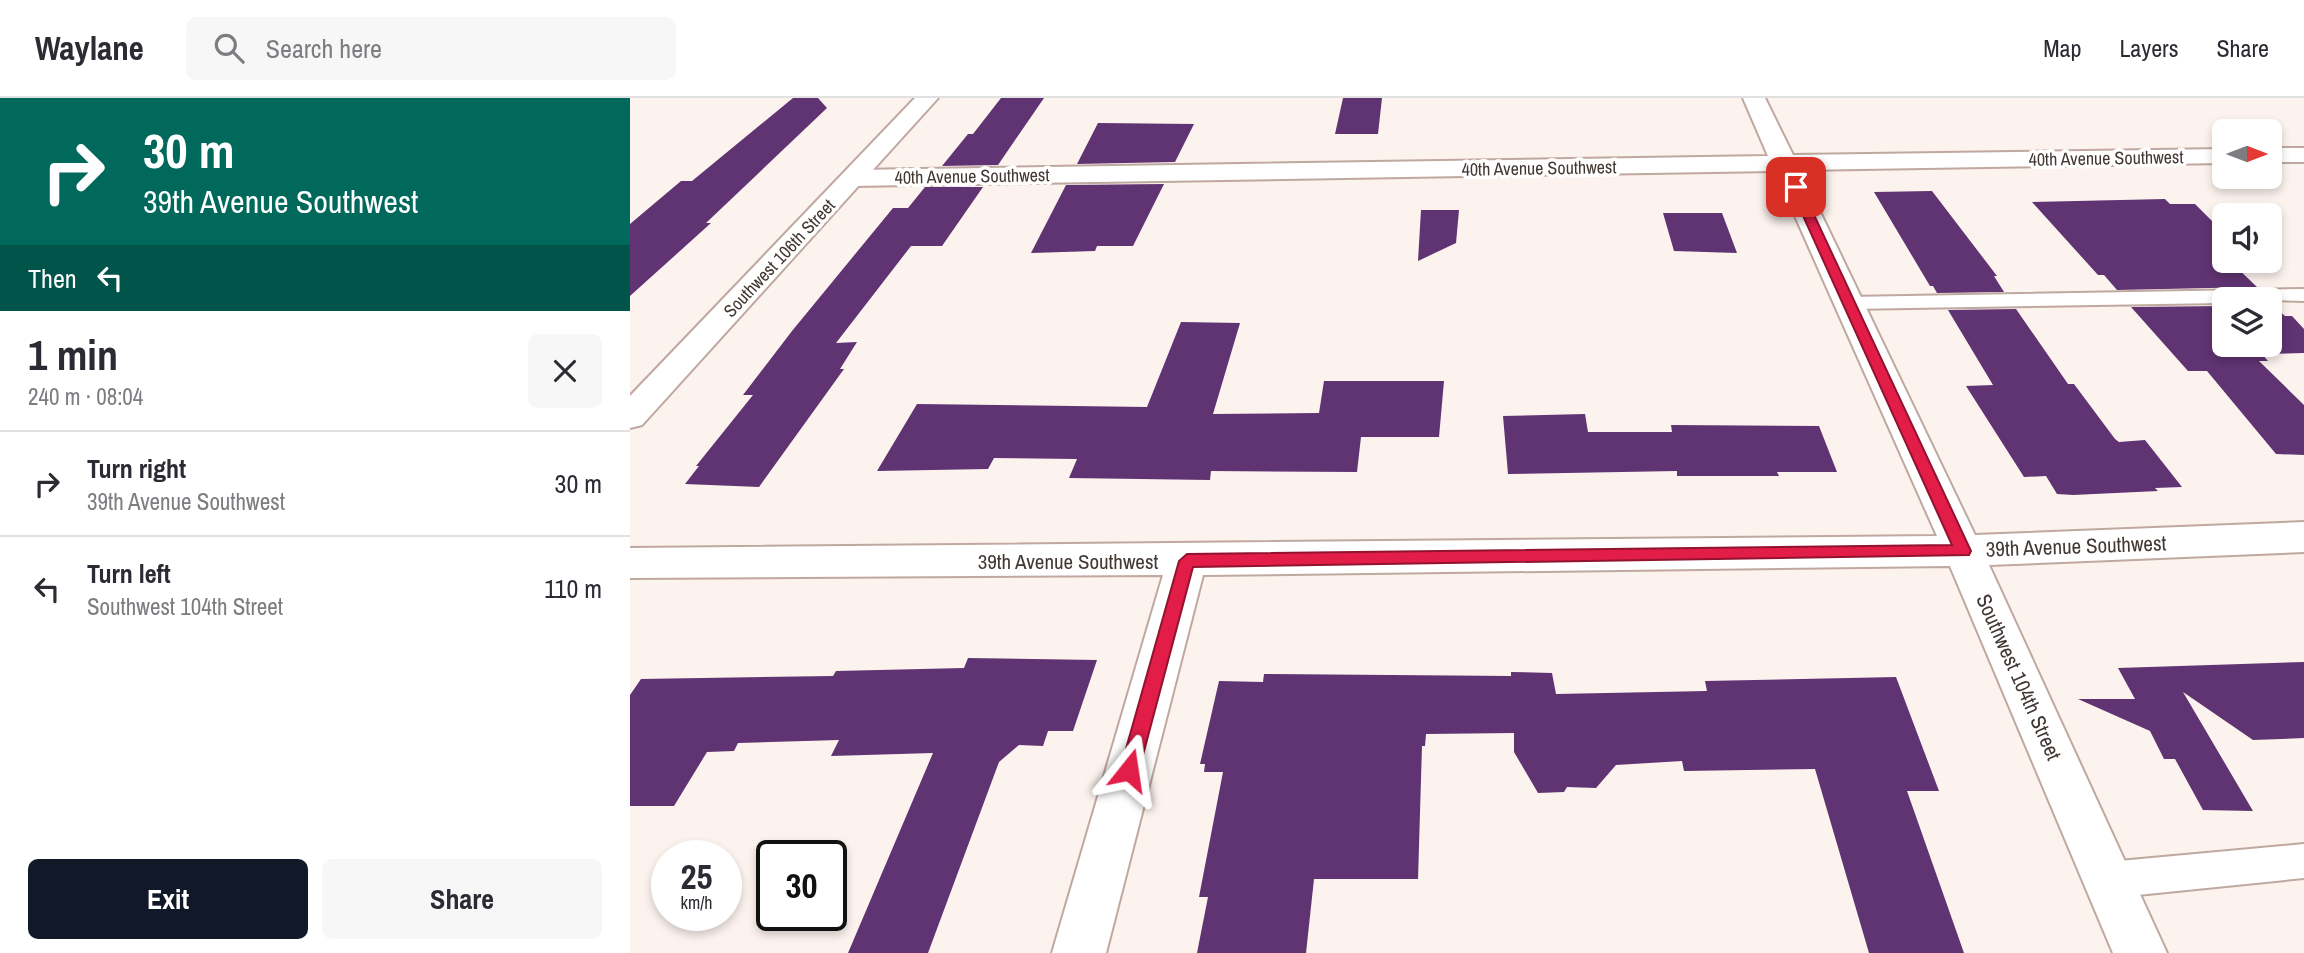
<!DOCTYPE html>
<html lang="en">
<head>
<meta charset="utf-8">
<style>
  :root { --surface:#fff; --page:#f7f7f7; --text:#2b2b33; --muted:#7c7c81; --line:#e1e1e2; --accent:#111827 }
  body { margin:0; font-family:"Archivo Narrow",sans-serif; background:var(--page); color:var(--text); height:100vh; display:flex; flex-direction:column; font-size:26px; white-space:nowrap }
  * { box-sizing:border-box; margin:0 }
  p { font-size:23px; color:var(--muted) }
  .icon { flex:none; width:38px; height:38px; fill:none; stroke:currentColor; stroke-width:2; stroke-linecap:round; stroke-linejoin:round }
  .map { position:relative; flex:1; overflow:hidden }
  .panel { display:flex; flex-direction:column; background:var(--surface); width:630px }
  .panel>* { flex:none }
  .top-card { background:#00695c; color:#fff; overflow:hidden }
  .needle { width:46px; rotate:90deg }
  .controls { position:absolute; left:1582px; top:21px; display:grid; gap:14px }
  .controls a { display:grid; place-items:center; width:70px; height:70px; border-radius:10px; background:var(--surface); box-shadow:0 4px 10px #0003; font-size:35px }
  .speed { position:absolute; left:21px; top:742px; display:flex; gap:14px; font-size:35px; font-weight:700; text-align:center }
  .speed>* { display:grid; place-content:center; width:91px; height:91px; border-radius:50%; background:var(--surface); box-shadow:0 4px 10px #0003; line-height:1 }
  .speed small { font-size:18px; font-weight:400 }
  .speed .limit { border:4px solid #111; border-radius:10px; background:#fff; color:#111 }
  .pin { position:absolute; display:grid; place-items:center; width:60px; height:60px; color:#fff; margin:-30px; border-radius:14px; box-shadow:0 4px 10px #0006 }
  .me { position:absolute; width:77px; margin:-38px; rotate:15deg; stroke-linejoin:round; filter:drop-shadow(0 0 5px #0008) }
  .turn { display:flex; align-items:center; gap:24px; height:147px; padding:0 28px; font-size:32px }
  .turn .icon { width:91px; height:91px; stroke-width:2.5 }
  .turn b { display:block; font-size:49px; line-height:60px }
  .then { display:flex; align-items:center; height:66px; padding:0 28px; background:#0003; gap:14px; font-size:26px }
  .round { display:grid; place-items:center; flex:none; width:74px; height:74px; border-radius:10px; background:var(--page) }
  .summary { display:flex; align-items:center; justify-content:space-between; height:119px; padding:0 28px }
  h1 { font-size:42px; font-weight:700; line-height:52px }
  .primary-button { display:flex; gap:14px; margin-top:auto; padding:14px 28px }
  .primary-button a { flex:1; height:80px; border-radius:10px; background:var(--accent); color:#fff; font-size:28px; font-weight:700; line-height:80px; text-align:center }
  .primary-button a+a { background:var(--page); color:var(--text) }
  ul { padding:0; list-style:none }
  li { display:flex; align-items:center; gap:21px; height:105px; padding:0 28px; border-top:2px solid var(--line) }
  li div { flex:1 }
  li b { display:block; font-size:26px }
  li em { font-style:normal }
  header { display:flex; align-items:center; gap:42px; box-sizing:border-box; height:98px; padding:0 35px; background:var(--surface); border-bottom:2px solid var(--line) }
  header strong { font-size:33px }
  nav { display:flex; gap:38px; margin-inline-start:auto; font-size:24px }
  .search { width:490px; height:63px; background:var(--page); display:flex; align-items:center; gap:18px; box-sizing:border-box; padding:0 24px; border-radius:10px; color:var(--muted); font-size:26px }
  main { display:flex; flex:1; min-height:0 }
  .map>svg:first-child { display:block }
  .building { fill:#603372 }
  .lines { fill:none; stroke-linecap:round; stroke-linejoin:round }
  .lane-casing { stroke:#bfa89f; stroke-width:4 }
  .street-casing { stroke:#bfa89f; stroke-width:4 }
  .secondary-casing { stroke:#bfa89f; stroke-width:4 }
  .lane { fill:#fff; fill-rule:evenodd }
  .street { fill:#fff; fill-rule:evenodd }
  .secondary { fill:#fff; fill-rule:evenodd }
  .route { fill:#e11d48; stroke:#92132f; stroke-width:2 }
  .labels { text-anchor:middle; dominant-baseline:central; stroke-width:7; stroke-linejoin:round; paint-order:stroke }
  .far-street-label { font-size:18px; fill:#423935; stroke:#fff }
  .street-label { font-size:21px; fill:#423935; stroke:#fff }
</style>
</head>
<body>
<header>
<strong>Waylane</strong>
<div class="search"><svg class="icon" aria-label="search" viewBox="0 0 24 24"><circle cx="10" cy="10" r="6"/><path d="M15 15l6 6"/></svg>Search here</div>
<nav><a>Map</a><a>Layers</a><a>Share</a></nav>
</header>
<main>
<section class="panel">
<div class="top-card">
<div class="turn"><svg class="icon" aria-label="right" viewBox="0 0 24 24"><path d="M7 20v-9h11M14 6l5 5-5 5"/></svg><div><b>30 m</b>39th Avenue Southwest</div></div>
<div class="then">Then<svg class="icon" aria-label="left" viewBox="0 0 24 24"><path d="M17 20v-9H6M10 6l-5 5 5 5"/></svg></div>
</div>
<div class="summary"><div><h1>1 min</h1><p>240 m · 08:04</p></div><a class="round"><svg class="icon" aria-label="close" viewBox="0 0 24 24"><path d="M6 6l12 12M18 6L6 18"/></svg></a></div>
<ul>
<li><svg class="icon" aria-label="right" viewBox="0 0 24 24"><path d="M7 20v-9h11M14 6l5 5-5 5"/></svg><div><b>Turn right</b><p>39th Avenue Southwest</p></div><em>30 m</em></li>
<li><svg class="icon" aria-label="left" viewBox="0 0 24 24"><path d="M17 20v-9H6M10 6l-5 5 5 5"/></svg><div><b>Turn left</b><p>Southwest 104th Street</p></div><em>110 m</em></li>
</ul>
<div class="primary-button"><a>Exit</a><a>Share</a></div>
</section>
<div class="map">
<svg width="1674" height="855" viewBox="0 0 1674 855">
  <rect width="100%" height="100%" fill="#fcf2ee"/>
  <!-- building -->
  <path class="building" d="M 163,0 L 188,0 L 197,10 L 76,125 L 81,125 L 0,198 L 0,126 L 51,83 L 62,83 Z
    M 371,0 L 414,0 L 368,67 L 312,68 L 338,36 L 343,36 Z
    M 713,0 L 752,0 L 748,36 L 705,36 Z
    M 468,25 L 564,26 L 545,64 L 447,66 Z
    M 534,86 L 503,148 L 467,148 L 465,153 L 401,155 L 436,87 Z
    M 295,89 L 353,89 L 312,148 L 281,148 L 206,245 L 227,244 L 210,271 L 214,271 L 129,389 L 55,386 L 69,368 L 66,368 L 123,297 L 113,297 L 162,233 L 263,110 L 278,110 Z
    M 1302,93 L 1367,178 L 1364,178 L 1374,194 L 1307,195 L 1303,188 L 1300,188 L 1244,94 Z
    M 1535,101 L 1540,106 L 1565,106 L 1594,135 L 1594,163 L 1600,163 L 1627,189 L 1487,192 L 1474,177 L 1468,177 L 1402,104 Z
    M 791,112 L 829,112 L 826,145 L 788,163 Z
    M 1033,115 L 1092,115 L 1107,155 L 1044,153 Z
    M 1640,205 L 1655,218 L 1662,218 L 1674,231 L 1674,255 L 1632,256 L 1638,263 L 1629,263 L 1674,307 L 1674,357 L 1646,356 L 1577,273 L 1558,273 L 1501,209 L 1594,208 L 1594,247 L 1640,247 Z
    M 1386,211 L 1438,286 L 1444,286 L 1485,341 L 1489,344 L 1515,342 L 1552,389 L 1525,390 L 1528,393 L 1443,397 L 1427,396 L 1416,378 L 1394,379 L 1336,288 L 1363,287 L 1318,212 Z
    M 551,224 L 610,225 L 583,316 L 689,315 L 694,283 L 814,283 L 809,339 L 731,339 L 727,374 L 581,373 L 580,382 L 439,380 L 447,361 L 364,360 L 358,371 L 247,373 L 287,306 L 517,309 Z
    M 955,316 L 958,334 L 1042,334 L 1041,327 L 1189,328 L 1207,374 L 1147,374 L 1149,378 L 1047,378 L 1047,373 L 878,376 L 873,318 Z
    M 338,560 L 467,562 L 443,633 L 418,633 L 413,648 L 389,647 L 369,664 L 298,855 L 218,855 L 303,655 L 201,658 L 209,642 L 108,645 L 104,653 L 77,654 L 44,708 L 0,708 L 0,597 L 11,581 L 203,578 L 206,573 L 334,570 Z
    M 1674,564 L 1674,640 L 1623,642 L 1553,594 L 1623,713 L 1573,712 L 1545,661 L 1534,661 L 1520,633 L 1448,601 L 1505,601 L 1488,570 Z
    M 881,574 L 922,575 L 926,596 L 1077,593 L 1075,583 L 1266,579 L 1309,693 L 1277,693 L 1334,855 L 1239,855 L 1185,671 L 1054,673 L 1052,663 L 986,667 L 966,690 L 937,689 L 934,694 L 908,695 L 884,654 L 884,635 L 796,636 L 795,648 L 792,648 L 788,781 L 684,781 L 676,855 L 567,855 L 578,799 L 569,799 L 593,674 L 574,674 L 575,666 L 570,666 L 589,583 L 633,584 L 634,576 L 881,578 Z"/>
  <g class="lines">
    <defs>
      <path id="lane" d="M 1674,191 L 1674,203 L 1594,201 L 1594,205 L 1219,211 L 1212,209 L 1209,205 L 1212,201 L 1219,199 Z
        M 1674,746 L 1674,780 L 1478,800 L 1465,795 L 1460,782 L 1465,769 L 1478,764 Z"/>
      <path id="street" d="M 1113,0 L 1135,0 L 1163,57 L 1594,51 L 1594,65 L 1170,72 L 1345,437 L 1674,424 L 1674,454 L 1359,467 L 1537,855 L 1483,855 L 1320,468 L 573,477 L 476,855 L 422,855 L 533,477 L 0,480 L 0,450 L 1307,438 L 1145,73 L 223,88 L 214,85 L 210,80 L 214,75 L 223,72 L 1138,58 Z
        M 1640,50 L 1674,50 L 1674,64 L 1640,64 Z"/>
      <path id="secondary" d="M 285,0 L 308,0 L 12,327 L 0,330 L 0,298 Z"/>
    </defs>
    <!-- lane casing -->
    <use href="#lane" class="lane-casing"/>
    <!-- street casing -->
    <use href="#street" class="street-casing"/>
    <!-- secondary casing -->
    <use href="#secondary" class="secondary-casing"/>
    <!-- lane -->
    <use href="#lane" class="lane"/>
    <!-- street -->
    <use href="#street" class="street"/>
    <!-- secondary -->
    <use href="#secondary" class="secondary"/>
  </g>
  <!-- route -->
  <path class="route" d="M 1166,86 L 1171,89 L 1341,453 L 1339,457 L 563,469 L 509,672 L 506,678 L 499,681 L 492,678 L 490,672 L 549,463 L 557,456 L 1322,447 L 1160,89 Z"/>
  <g class="labels">
    <!-- far-street labels -->
    <g class="far-street-label">
      <text transform="translate(1476 60) rotate(-1)">40th Avenue Southwest</text>
      <text transform="translate(909 70) rotate(-1)">40th Avenue Southwest</text>
      <text transform="translate(342 78) rotate(-1)">40th Avenue Southwest</text>
      <text transform="translate(149 160) rotate(-47)">Southwest 106th Street</text>
    </g>
    <!-- street labels -->
    <g class="street-label">
      <text transform="translate(1446 448) rotate(-2)">39th Avenue Southwest</text>
      <text x="438" y="463">39th Avenue Southwest</text>
      <text transform="translate(1389 579) rotate(66)">Southwest 104th Street</text>
    </g>
  </g>
</svg>
<div class="controls">
<a><svg class="needle" viewBox="-14 -14 28 28"><path d="M0-13l5 13h-10z" fill="#e53935"/><path d="M0 13l5-13h-10z" fill="#7c7c81"/></svg></a>
<a><svg class="icon" aria-label="sound" viewBox="0 0 24 24"><path d="M4 9h4l5-4v14l-5-4H4zM17 9q2 3 0 6"/></svg></a>
<a><svg class="icon" aria-label="layers" viewBox="0 0 24 24"><path d="M12 4l9 5-9 5-9-5zM3 14l9 5 9-5"/></svg></a>
</div>
<div class="speed"><div>25<small>km/h</small></div><div class="limit">30</div></div>
<div class="pin" style="left:1166px;top:89px;background:#d93025"><svg class="icon" aria-label="arrive" viewBox="0 0 24 24"><path d="M6 21V4h12l-3 4 3 4H6"/></svg></div>
<svg class="me" style="left:499px;top:672px" viewBox="-20 -20 40 40"><path d="M0-17L14 15 0 8-14 15z" fill="#e11d48" stroke="#fff" stroke-width="4"/></svg>
</div>
</main>
</body>
</html>
